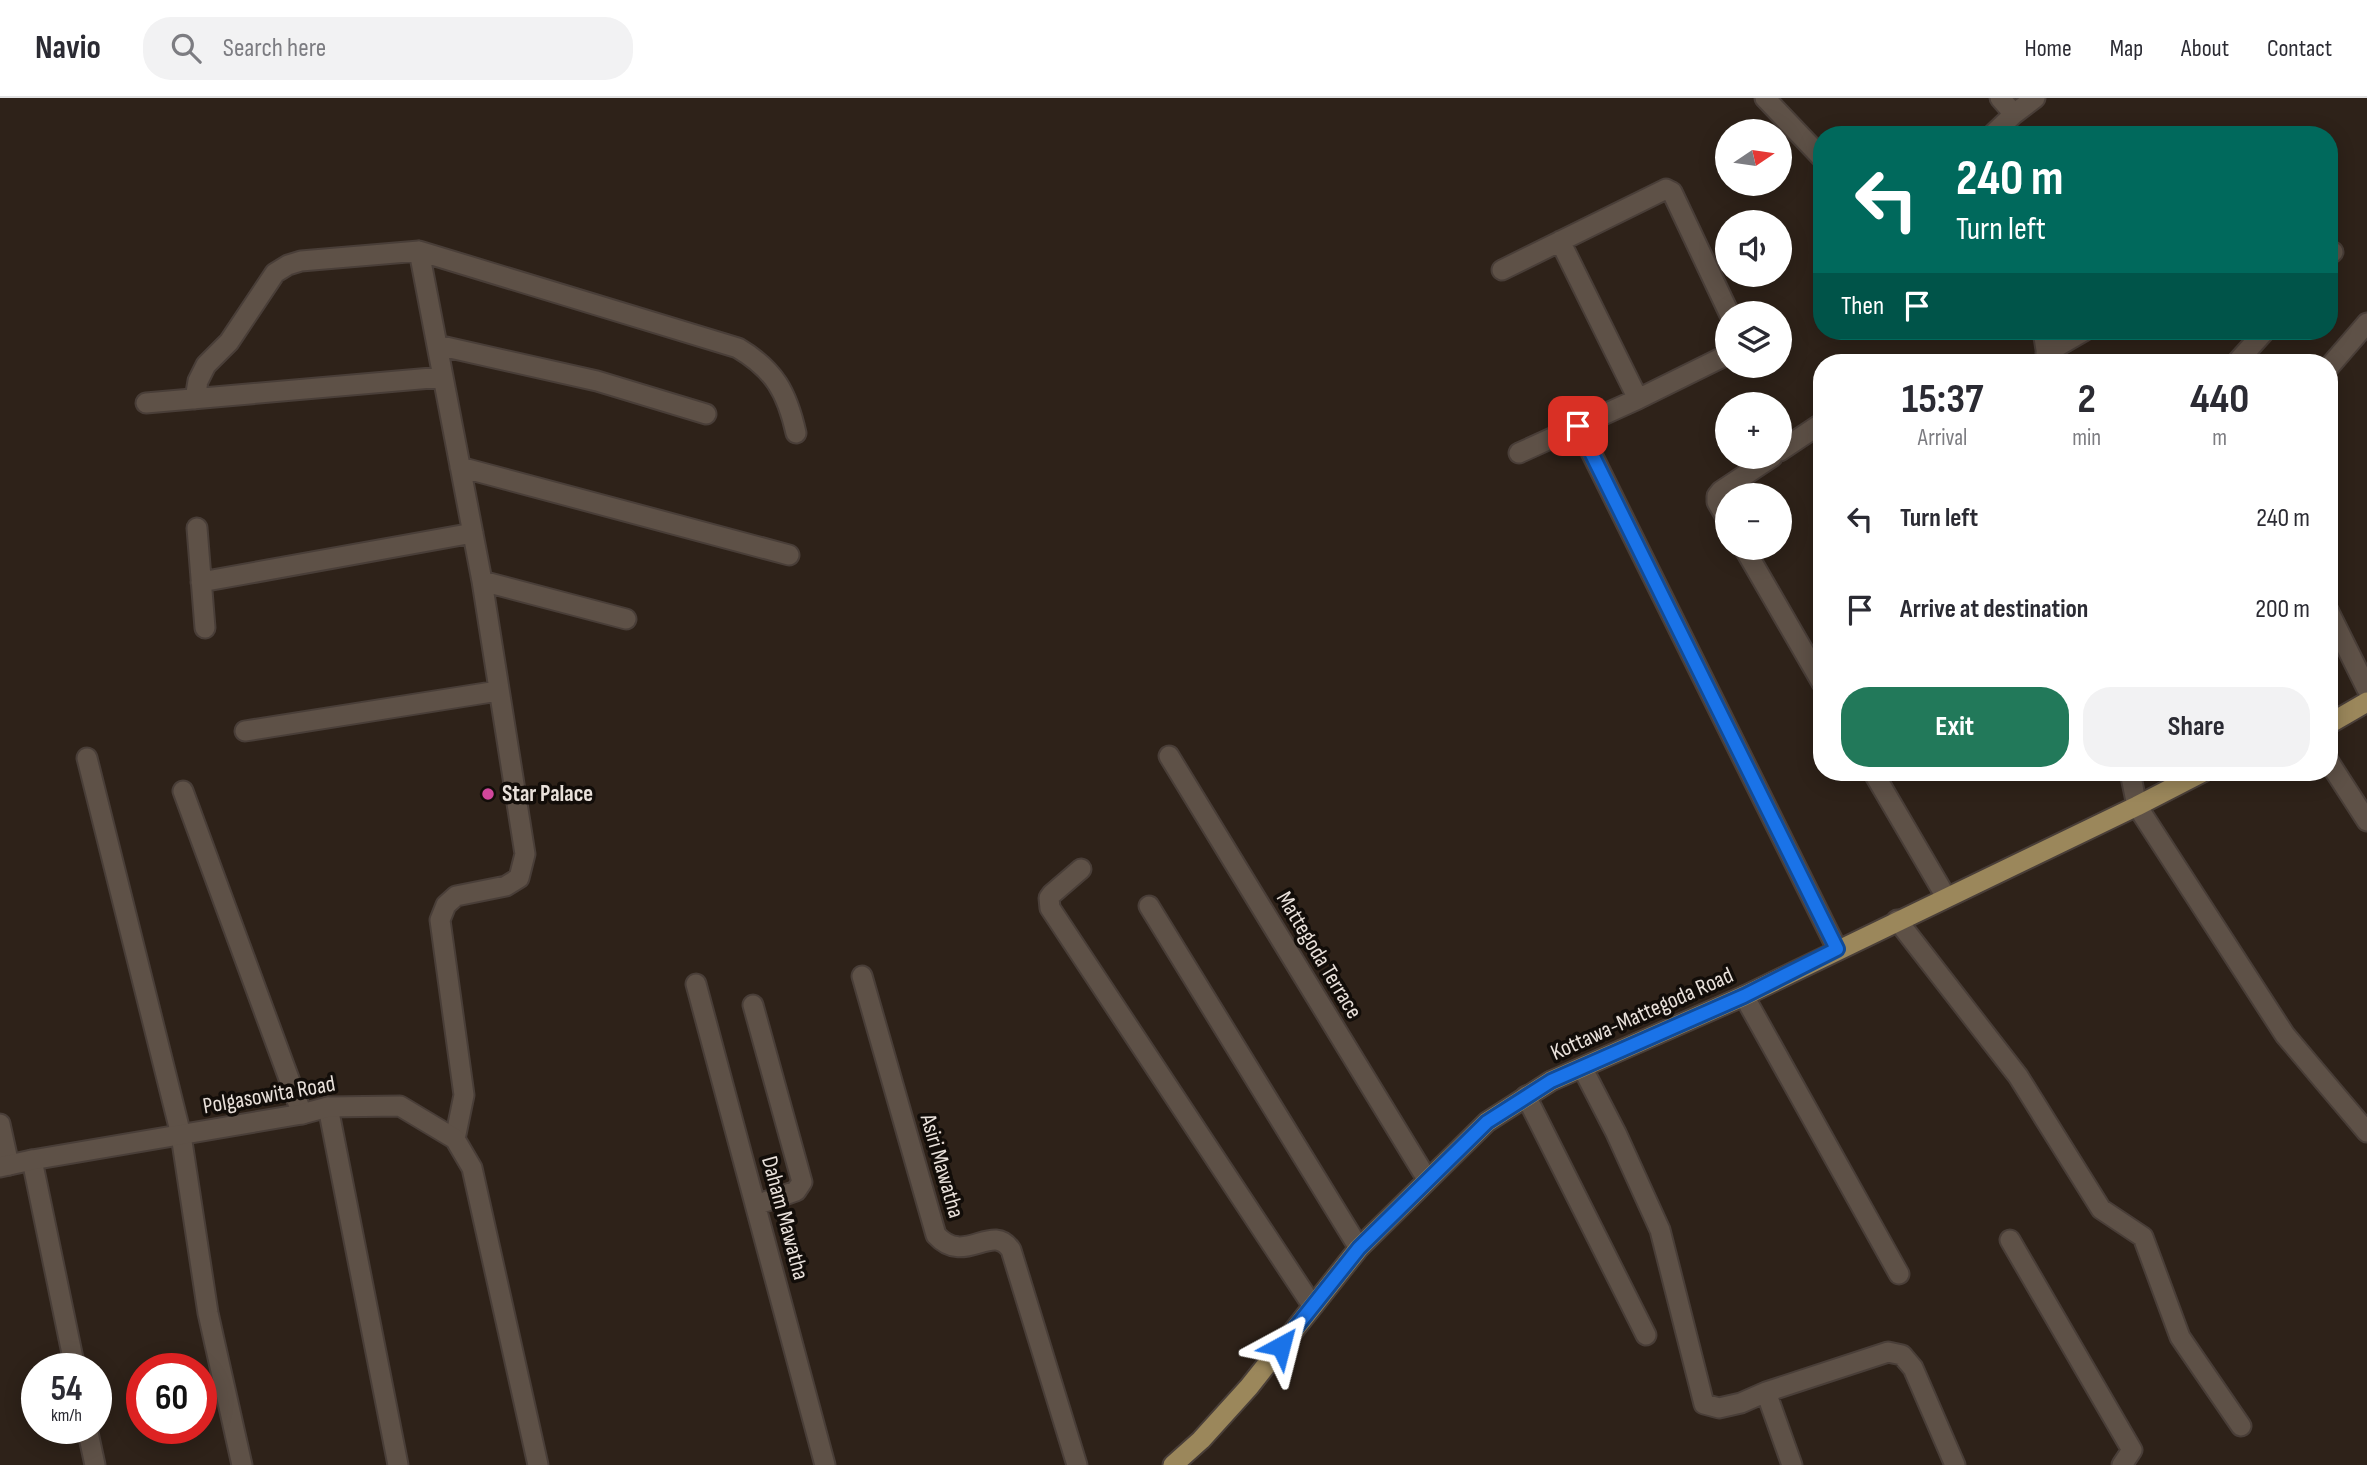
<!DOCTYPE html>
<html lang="en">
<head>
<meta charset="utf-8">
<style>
  :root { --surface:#fff; --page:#f2f2f3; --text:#2b2b33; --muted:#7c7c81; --line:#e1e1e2; --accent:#22795a }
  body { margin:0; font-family:"Sofia Sans Condensed",sans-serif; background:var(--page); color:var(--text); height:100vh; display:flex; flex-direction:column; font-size:26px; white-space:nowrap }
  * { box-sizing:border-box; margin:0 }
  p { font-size:23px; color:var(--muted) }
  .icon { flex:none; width:38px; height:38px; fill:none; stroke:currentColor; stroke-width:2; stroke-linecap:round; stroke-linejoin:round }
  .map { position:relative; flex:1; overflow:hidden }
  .drawer { position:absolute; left:1813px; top:256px; width:525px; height:427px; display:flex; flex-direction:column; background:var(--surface); border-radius:28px; box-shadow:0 4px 18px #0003 }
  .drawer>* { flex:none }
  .guide { position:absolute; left:1813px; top:28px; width:525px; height:214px; border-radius:28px; box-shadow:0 4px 18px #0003; background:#00695c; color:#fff; overflow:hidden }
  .needle { width:46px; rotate:77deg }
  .fabs { position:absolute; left:1715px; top:21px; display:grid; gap:14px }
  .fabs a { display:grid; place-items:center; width:77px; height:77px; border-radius:50%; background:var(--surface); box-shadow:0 4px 18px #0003; font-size:35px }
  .speed { position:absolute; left:21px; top:1255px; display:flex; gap:14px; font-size:35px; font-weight:700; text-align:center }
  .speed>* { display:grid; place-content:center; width:91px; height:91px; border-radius:50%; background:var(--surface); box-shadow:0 4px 18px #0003; line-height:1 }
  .speed small { font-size:18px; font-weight:400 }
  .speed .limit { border:10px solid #d22; background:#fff; color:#111 }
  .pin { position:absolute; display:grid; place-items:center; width:60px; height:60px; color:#fff; margin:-30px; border-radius:14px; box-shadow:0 4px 10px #0006 }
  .me { position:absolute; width:77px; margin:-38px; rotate:38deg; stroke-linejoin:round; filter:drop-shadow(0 0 5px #0008) }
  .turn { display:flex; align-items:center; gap:24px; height:147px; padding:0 28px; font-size:32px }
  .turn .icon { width:91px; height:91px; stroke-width:2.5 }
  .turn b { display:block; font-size:49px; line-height:60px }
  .then { display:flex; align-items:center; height:66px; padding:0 28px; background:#0003; gap:14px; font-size:26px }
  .eta { display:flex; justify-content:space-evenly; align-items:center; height:119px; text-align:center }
  .eta b { font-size:42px; font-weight:700; line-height:49px }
  .action { display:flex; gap:14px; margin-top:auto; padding:14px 28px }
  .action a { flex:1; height:80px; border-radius:28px; background:var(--accent); color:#fff; font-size:28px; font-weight:700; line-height:80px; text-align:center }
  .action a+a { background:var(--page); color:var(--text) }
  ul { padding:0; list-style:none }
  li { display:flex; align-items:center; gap:21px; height:91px; padding:0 28px }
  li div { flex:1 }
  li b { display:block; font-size:26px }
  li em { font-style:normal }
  header { display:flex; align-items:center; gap:42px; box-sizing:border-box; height:98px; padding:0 35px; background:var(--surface); border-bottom:2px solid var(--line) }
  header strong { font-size:33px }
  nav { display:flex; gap:38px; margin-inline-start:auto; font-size:24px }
  .search { width:490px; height:63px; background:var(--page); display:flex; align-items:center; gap:18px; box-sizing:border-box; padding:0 24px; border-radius:28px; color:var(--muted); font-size:26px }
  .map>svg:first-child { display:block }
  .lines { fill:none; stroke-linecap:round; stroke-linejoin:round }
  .minor-casing { stroke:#493e38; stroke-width:23 }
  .tertiary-casing { stroke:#493e38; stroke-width:23 }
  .primary-casing { stroke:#493e38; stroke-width:23 }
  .minor { stroke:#5e5147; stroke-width:19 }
  .tertiary { stroke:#5e5147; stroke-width:19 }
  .primary { stroke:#9b875b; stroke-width:19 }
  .route-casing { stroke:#114b97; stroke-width:18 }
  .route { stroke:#1a73e8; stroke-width:12 }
  .hotel-dot { fill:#d1479c; stroke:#120d09; stroke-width:2.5 }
  .labels { text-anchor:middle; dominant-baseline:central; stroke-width:7; stroke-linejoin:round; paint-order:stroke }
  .poi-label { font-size:23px; font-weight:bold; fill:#e9e1db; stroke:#120d09; text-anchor:start }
  .street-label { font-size:23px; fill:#e9e1db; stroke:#120d09 }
</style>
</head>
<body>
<header>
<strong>Navio</strong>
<div class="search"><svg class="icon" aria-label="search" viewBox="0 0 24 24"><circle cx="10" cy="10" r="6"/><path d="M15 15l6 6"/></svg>Search here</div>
<nav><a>Home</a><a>Map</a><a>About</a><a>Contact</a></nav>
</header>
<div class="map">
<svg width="2367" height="1367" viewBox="0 0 2367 1367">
  <rect width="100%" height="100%" fill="#2e2219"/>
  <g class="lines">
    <defs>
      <path id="minor" d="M 1765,0 L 1822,60
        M 2014,16 L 2035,0
        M 1992,37 L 2014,16 L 2000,0
        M 1560,143 L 1638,301
        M 419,153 L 482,483 L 525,756 L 519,780 L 506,788 L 456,798 L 446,807 L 440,822 L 464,997 L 455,1041
        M 2329,157 L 2333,154
        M 1502,172 L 1666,91 L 1672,94 L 1729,215
        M 2043,233 L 2048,264
        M 437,247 L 597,283 L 706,316
        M 2046,255 L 2084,233
        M 2237,264 L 2265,233
        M 2329,269 L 2367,225
        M 195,301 L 198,283 L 206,267 L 229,244 L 275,175 L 288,167 L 301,163 L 419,153 L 738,250 C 775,272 787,295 796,335
        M 146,305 L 443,279
        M 1578,328 L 1837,851
        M 1780,353 L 1822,325
        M 1519,355 L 1638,301 L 1727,257
        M 460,369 L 789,457
        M 1727,421 L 1717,404 L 1717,398 L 1721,393 L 1772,359
        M 197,430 L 205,530
        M 1744,450 L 1822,585
        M 482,483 L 626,521
        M 201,484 L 473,435
        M 2329,514 L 2367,591
        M 245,633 L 498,593
        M 1169,658 L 1427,1081
        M 87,660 L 181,1037 L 208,1215 L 242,1367
        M 2329,664 L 2367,723
        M 1873,674 L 1946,799
        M 2130,674 L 2137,708 L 2285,937 L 2367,1034
        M 183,693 L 302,1016
        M 1081,771 L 1052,796 L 1049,800 L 1050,810 L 1312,1207
        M 1149,808 L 1359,1150
        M 1897,822 L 2018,978 L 2101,1111 L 2143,1139 L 2180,1239 L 2241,1328
        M 862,878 L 936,1137 C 965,1169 992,1123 1011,1152 L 1077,1367
        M 696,886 L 825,1367
        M 1744,898 L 1899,1176
        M 753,907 L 802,1084 L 796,1093 L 756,1107
        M 1583,971 L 1616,1035 L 1660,1132 L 1704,1306 L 1719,1310 L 1741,1305 L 1766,1294 L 1888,1254 L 1902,1257 L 1913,1270 L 1955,1367
        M 1526,998 L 1646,1237
        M 328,1009 L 398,1367
        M 0,1026 L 9,1067
        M 32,1062 L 75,1270
        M 2010,1142 L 2132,1352 L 2122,1367
        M 1766,1294 L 1792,1367
        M 87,1330 L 95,1367"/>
      <path id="tertiary" d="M 0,1069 L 32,1062 L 302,1016 L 328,1009 L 400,1008 L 455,1041 L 472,1070 L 538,1367"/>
      <path id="primary" d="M 2329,626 L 2367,604
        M 1173,1367 L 1201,1342 L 1249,1289 L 1359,1150 L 1487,1024 L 1551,983 L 1744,898 L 2137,708 L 2203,674"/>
    </defs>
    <!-- minor casing -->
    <use href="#minor" class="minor-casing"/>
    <!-- tertiary casing -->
    <use href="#tertiary" class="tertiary-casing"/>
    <!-- primary casing -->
    <use href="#primary" class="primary-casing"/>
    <!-- minor -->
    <use href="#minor" class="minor"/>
    <!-- tertiary -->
    <use href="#tertiary" class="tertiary"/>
    <!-- primary -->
    <use href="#primary" class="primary"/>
  </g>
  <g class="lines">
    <defs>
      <path id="route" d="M 1281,1248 L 1359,1150 L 1487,1024 L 1551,983 L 1744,898 L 1837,851 L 1578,328"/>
    </defs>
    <!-- route casing -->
    <use href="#route" class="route-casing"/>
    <!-- route -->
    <use href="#route" class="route"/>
  </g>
  <!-- markers -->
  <circle class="hotel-dot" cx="488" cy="696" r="7"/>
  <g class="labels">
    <!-- poi labels -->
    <g class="poi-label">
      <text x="502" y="696">Star Palace</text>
    </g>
    <!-- street labels -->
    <g class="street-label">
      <text transform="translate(1319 857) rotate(59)">Mattegoda Terrace</text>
      <text transform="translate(1642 916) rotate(-24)">Kottawa-Mattegoda Road</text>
      <text transform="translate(269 997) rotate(-10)">Polgasowita Road</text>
      <text transform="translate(942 1068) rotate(74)">Asiri Mawatha</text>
      <text transform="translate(785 1120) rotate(75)">Daham Mawatha</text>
    </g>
  </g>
</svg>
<div class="fabs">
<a><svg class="needle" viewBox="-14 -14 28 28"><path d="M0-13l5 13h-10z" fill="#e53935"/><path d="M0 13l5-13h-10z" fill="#7c7c81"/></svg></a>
<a><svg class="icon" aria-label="sound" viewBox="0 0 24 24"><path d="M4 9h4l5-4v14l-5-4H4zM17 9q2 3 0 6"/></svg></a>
<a><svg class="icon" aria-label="layers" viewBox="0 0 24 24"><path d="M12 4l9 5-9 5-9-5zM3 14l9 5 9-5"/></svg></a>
<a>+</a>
<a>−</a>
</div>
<div class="speed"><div>54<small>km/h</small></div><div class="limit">60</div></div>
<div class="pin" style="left:1578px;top:328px;background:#d93025"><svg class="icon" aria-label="arrive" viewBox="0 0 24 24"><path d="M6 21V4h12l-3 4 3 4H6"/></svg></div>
<svg class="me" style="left:1281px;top:1248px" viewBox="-20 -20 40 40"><path d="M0-17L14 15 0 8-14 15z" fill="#1a73e8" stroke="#fff" stroke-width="4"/></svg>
<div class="guide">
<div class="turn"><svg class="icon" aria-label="left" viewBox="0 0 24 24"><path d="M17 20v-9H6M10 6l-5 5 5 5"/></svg><div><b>240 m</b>Turn left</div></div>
<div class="then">Then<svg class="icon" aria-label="arrive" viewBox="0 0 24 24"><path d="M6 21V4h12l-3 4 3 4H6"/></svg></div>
</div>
<section class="drawer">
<div class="eta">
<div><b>15:37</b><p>Arrival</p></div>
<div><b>2</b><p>min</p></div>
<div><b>440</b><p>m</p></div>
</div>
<ul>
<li><svg class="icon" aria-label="left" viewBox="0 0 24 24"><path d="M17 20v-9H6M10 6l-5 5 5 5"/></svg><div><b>Turn left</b></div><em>240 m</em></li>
<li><svg class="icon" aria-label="arrive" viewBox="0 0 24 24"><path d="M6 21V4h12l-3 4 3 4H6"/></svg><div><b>Arrive at destination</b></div><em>200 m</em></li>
</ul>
<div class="action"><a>Exit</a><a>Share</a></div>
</section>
</div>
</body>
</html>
